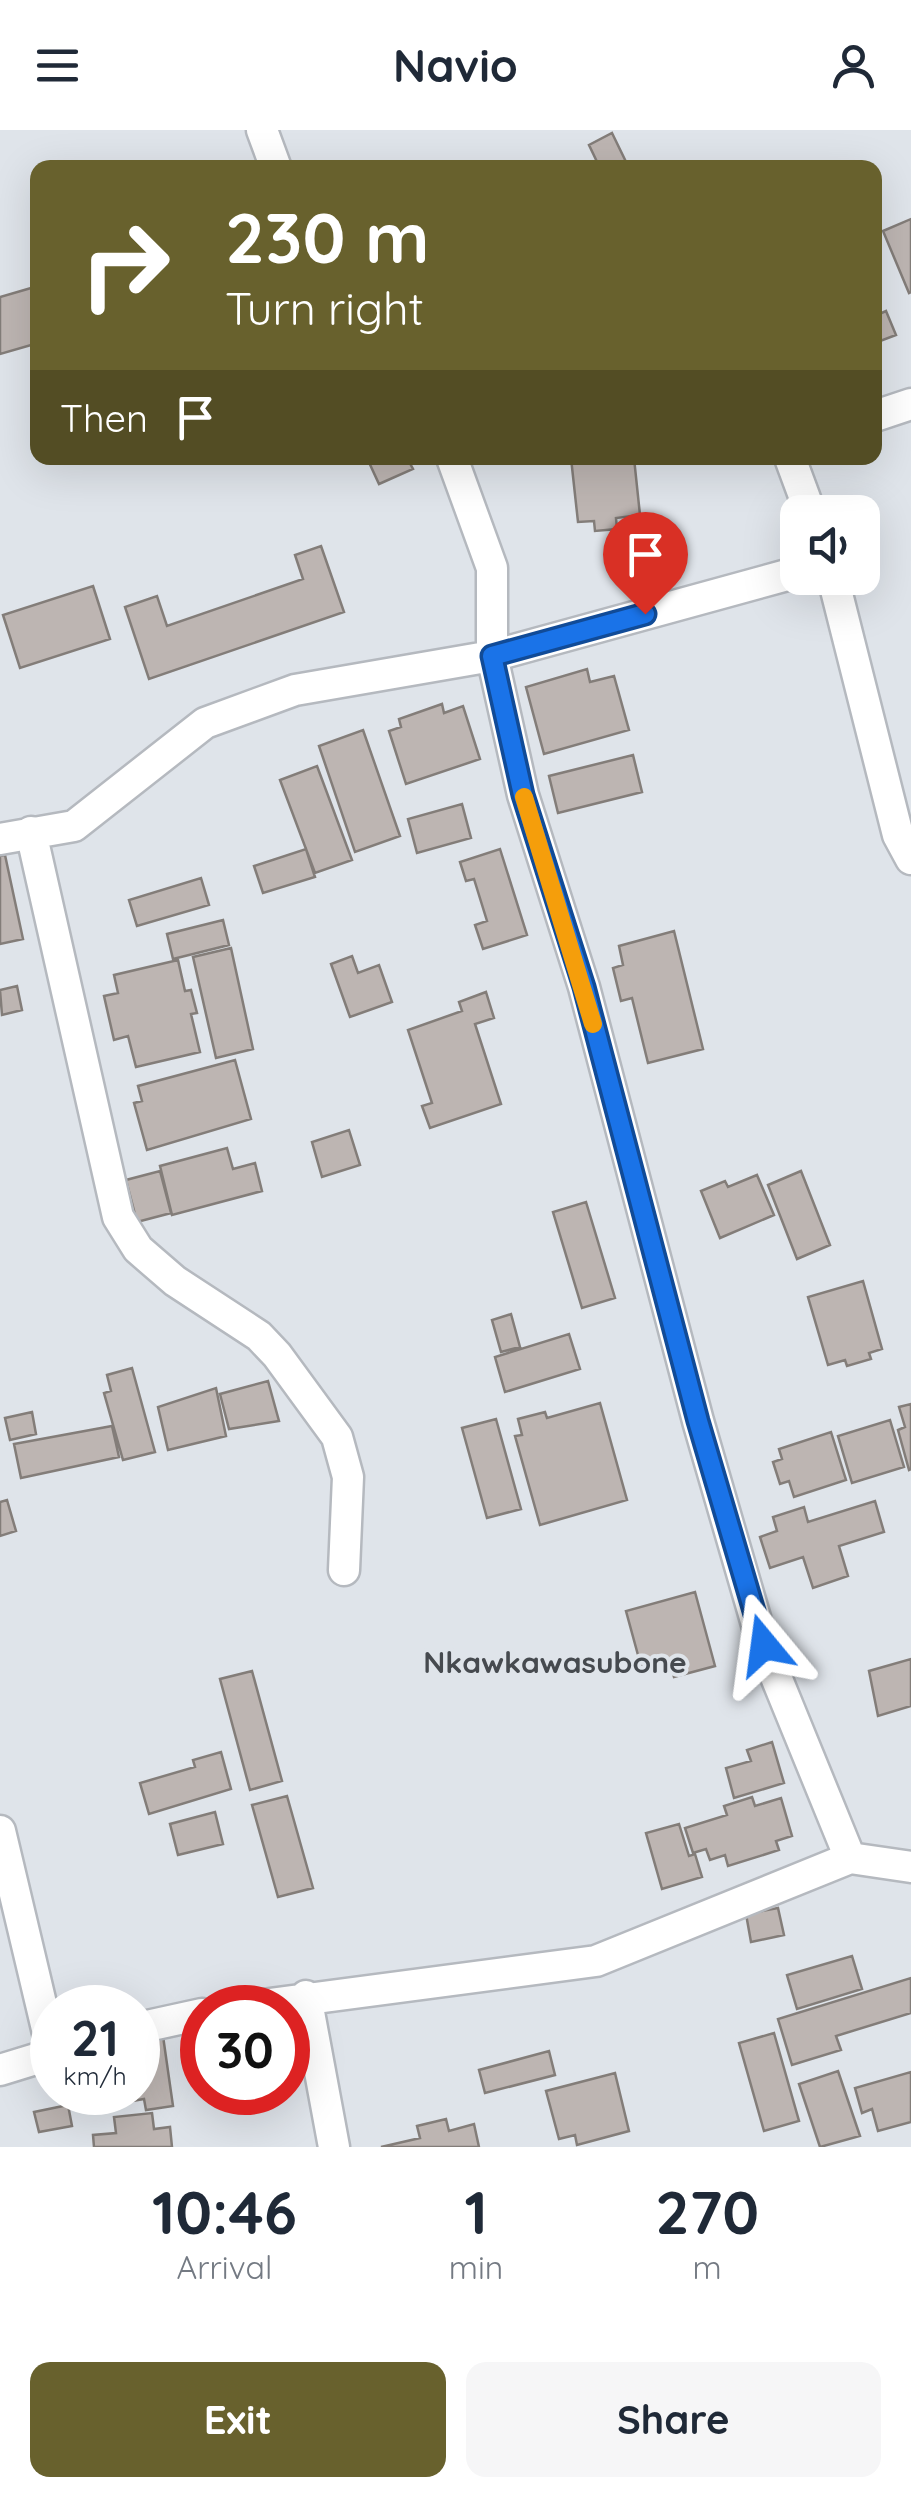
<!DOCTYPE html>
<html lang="en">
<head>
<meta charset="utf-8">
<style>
  :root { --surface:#fff; --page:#f6f6f7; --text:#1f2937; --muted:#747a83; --accent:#68612d }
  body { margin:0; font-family:Quicksand,sans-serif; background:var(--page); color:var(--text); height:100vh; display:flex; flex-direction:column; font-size:38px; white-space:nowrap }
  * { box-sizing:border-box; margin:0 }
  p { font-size:32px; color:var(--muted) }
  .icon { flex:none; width:55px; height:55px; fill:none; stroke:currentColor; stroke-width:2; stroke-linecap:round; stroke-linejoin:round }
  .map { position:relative; height:2017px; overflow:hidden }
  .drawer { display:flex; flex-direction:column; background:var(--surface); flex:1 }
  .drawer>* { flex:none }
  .banner { position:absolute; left:30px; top:30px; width:852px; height:305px; border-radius:20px; box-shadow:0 10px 40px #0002; background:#68612d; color:#fff; overflow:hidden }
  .controls { position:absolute; left:780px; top:365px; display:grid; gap:20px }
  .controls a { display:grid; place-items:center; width:100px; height:100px; border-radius:20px; background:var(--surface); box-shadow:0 10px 40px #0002; font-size:50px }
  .speed { position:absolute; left:30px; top:1855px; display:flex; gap:20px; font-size:50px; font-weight:700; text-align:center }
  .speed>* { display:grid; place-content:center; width:130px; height:130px; border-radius:50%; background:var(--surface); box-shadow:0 10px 40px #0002; line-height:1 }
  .speed small { font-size:25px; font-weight:400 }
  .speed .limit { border:15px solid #d22; background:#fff; color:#111 }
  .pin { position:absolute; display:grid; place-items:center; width:85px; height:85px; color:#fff; margin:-102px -42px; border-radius:50% 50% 50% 0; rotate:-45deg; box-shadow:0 0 10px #0007 }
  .pin .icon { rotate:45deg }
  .me { position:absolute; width:110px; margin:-55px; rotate:344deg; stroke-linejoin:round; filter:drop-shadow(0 0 8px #0008) }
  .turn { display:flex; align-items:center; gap:35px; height:210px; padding:0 30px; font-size:45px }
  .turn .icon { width:130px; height:130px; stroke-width:2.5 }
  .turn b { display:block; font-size:70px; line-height:85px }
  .then { display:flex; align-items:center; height:95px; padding:0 30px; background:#0003; gap:20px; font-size:38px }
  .eta { display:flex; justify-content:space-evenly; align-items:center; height:170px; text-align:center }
  .eta b { font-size:60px; font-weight:700; line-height:70px }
  .primary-button { display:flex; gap:20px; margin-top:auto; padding:20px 30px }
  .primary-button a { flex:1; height:115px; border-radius:20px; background:var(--accent); color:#fff; font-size:40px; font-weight:700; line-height:115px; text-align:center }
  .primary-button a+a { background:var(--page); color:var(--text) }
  header { display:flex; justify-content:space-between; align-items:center; height:130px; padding:0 30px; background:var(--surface); font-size:45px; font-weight:700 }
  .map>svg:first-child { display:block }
  .building { fill:#bdb5b2; stroke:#837d79; stroke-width:2.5 }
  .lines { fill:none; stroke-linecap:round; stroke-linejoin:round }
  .minor-casing { stroke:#b5b9bf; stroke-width:35 }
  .minor { stroke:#fff; stroke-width:30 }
  .route-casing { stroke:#114b97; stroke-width:25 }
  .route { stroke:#1a73e8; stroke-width:18 }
  .slow { stroke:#f59e0b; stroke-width:18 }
  .labels { text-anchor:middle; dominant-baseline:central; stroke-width:8; stroke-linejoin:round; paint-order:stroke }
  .quarter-label { font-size:30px; font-weight:bold; fill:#464a4f; stroke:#dfe4ea }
</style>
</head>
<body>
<header><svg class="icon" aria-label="menu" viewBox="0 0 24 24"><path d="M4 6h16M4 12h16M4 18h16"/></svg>Navio<svg class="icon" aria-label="person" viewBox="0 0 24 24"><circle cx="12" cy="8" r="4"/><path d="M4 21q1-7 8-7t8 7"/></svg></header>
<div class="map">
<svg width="911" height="2017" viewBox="0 0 911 2017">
  <rect width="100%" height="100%" fill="#dfe4ea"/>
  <!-- building -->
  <path class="building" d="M 612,3 L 629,38 L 600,38 L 589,15 Z
    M 911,89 L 911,162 L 909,163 L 883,101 Z
    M 38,156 L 38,213 L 0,224 L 0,167 Z
    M 886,181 L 896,205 L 875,213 L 875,186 Z
    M 367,328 L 407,328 L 413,339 L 379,354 Z
    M 571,328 L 634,328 L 640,385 L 616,388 L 617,399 L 595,401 L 594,391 L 578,392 Z
    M 321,416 L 344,482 L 149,549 L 125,477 L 157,466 L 167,496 L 303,449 L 295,425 Z
    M 93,456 L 110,509 L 20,538 L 3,485 Z
    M 587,539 L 590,552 L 614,546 L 629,600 L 544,624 L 526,557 Z
    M 442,574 L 444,583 L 463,576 L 480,629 L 406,654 L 389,601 L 401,597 L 399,589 Z
    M 363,600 L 400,706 L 355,722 L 319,616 Z
    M 633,625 L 642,662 L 558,683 L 549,646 Z
    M 317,636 L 352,730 L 315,743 L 280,650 Z
    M 462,674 L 471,708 L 417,723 L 408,689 Z
    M 306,719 L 315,747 L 263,763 L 254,736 Z
    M 500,719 L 527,805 L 483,819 L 475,795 L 487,791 L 474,749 L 466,751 L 460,732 Z
    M 5,725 L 23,809 L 0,814 L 0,726 Z
    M 201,748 L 209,775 L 137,796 L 129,770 Z
    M 223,790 L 229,815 L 173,829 L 167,804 Z
    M 674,801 L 703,919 L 648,933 L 632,868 L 621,871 L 613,838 L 623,835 L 619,816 Z
    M 231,818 L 253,919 L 216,928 L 193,827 Z
    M 352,826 L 358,843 L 379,835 L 392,872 L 350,887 L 331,834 Z
    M 178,830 L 185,861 L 191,860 L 197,883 L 191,884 L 200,922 L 136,937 L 128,906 L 114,910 L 104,866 L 118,863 L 114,845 Z
    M 17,856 L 22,880 L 2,885 L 0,860 Z
    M 486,862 L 494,888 L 475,894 L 501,974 L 430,998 L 422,976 L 432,973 L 408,900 L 462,881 L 459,872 Z
    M 235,930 L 251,989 L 147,1020 L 134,973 L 142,971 L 138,956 Z
    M 349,1000 L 360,1035 L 322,1047 L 312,1012 Z
    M 227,1018 L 233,1039 L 255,1033 L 262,1061 L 172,1085 L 160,1036 Z
    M 160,1041 L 171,1083 L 137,1092 L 126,1050 Z
    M 801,1041 L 830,1115 L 797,1129 L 768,1055 Z
    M 757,1045 L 774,1085 L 720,1108 L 701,1061 L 725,1051 L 728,1057 Z
    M 586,1072 L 615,1168 L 582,1178 L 553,1082 Z
    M 863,1151 L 882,1219 L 869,1223 L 871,1229 L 847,1236 L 845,1230 L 828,1235 L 808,1167 Z
    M 511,1184 L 520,1217 L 501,1222 L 492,1190 Z
    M 569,1204 L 580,1239 L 505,1262 L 495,1227 Z
    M 132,1238 L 155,1322 L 123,1330 L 104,1263 L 111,1261 L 107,1245 Z
    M 268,1251 L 279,1291 L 229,1299 L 220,1264 Z
    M 216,1258 L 226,1306 L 168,1320 L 158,1277 Z
    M 600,1273 L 627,1370 L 540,1395 L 515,1306 L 522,1305 L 518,1289 L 545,1282 L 547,1288 Z
    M 911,1274 L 911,1339 L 909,1340 L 898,1300 L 905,1297 L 899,1277 Z
    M 32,1282 L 36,1304 L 10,1310 L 5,1288 Z
    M 496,1289 L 521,1379 L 487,1388 L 462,1298 Z
    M 890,1290 L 904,1337 L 852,1353 L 838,1306 Z
    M 112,1296 L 119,1327 L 21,1348 L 14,1314 Z
    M 831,1302 L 846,1350 L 794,1367 L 789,1351 L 780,1354 L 773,1332 L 782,1329 L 779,1319 Z
    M 7,1370 L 16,1401 L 0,1406 L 0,1372 Z
    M 875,1371 L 884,1402 L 839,1416 L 848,1446 L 813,1458 L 803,1427 L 770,1438 L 760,1407 L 777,1401 L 773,1387 L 804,1377 L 808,1392 Z
    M 695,1462 L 715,1536 L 674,1547 L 670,1534 L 641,1536 L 626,1481 Z
    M 911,1529 L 911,1576 L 878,1586 L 869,1541 Z
    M 252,1541 L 282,1651 L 250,1660 L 220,1549 Z
    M 772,1612 L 784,1653 L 734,1668 L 726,1638 L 751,1631 L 747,1620 Z
    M 221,1622 L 231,1659 L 149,1684 L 140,1653 L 195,1637 L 193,1630 Z
    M 287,1666 L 313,1758 L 278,1767 L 252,1675 Z
    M 752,1667 L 755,1676 L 781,1668 L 792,1706 L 776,1711 L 779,1720 L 728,1736 L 725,1725 L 710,1730 L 706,1719 L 693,1723 L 685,1698 L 727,1685 L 724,1676 Z
    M 215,1682 L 223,1714 L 178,1725 L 170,1694 Z
    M 679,1694 L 689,1726 L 695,1724 L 702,1747 L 662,1759 L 646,1703 Z
    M 778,1778 L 784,1805 L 751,1812 L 746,1784 Z
    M 852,1826 L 862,1859 L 797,1879 L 787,1845 Z
    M 911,1848 L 911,1883 L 836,1906 L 841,1920 L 792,1935 L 778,1889 Z
    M 774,1903 L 799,1991 L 764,2001 L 739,1913 Z
    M 163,1906 L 173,1976 L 146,1980 L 144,1969 L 132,1971 L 130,1962 L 138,1962 L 138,1910 Z
    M 549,1921 L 555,1945 L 485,1963 L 479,1940 Z
    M 838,1941 L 860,2006 L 820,2017 L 799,1954 Z
    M 911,1942 L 911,1992 L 878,2001 L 872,1979 L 862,1983 L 855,1958 Z
    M 615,1943 L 629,2001 L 577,2015 L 575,2005 L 559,2009 L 546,1961 Z
    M 68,1975 L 72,1996 L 39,2002 L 34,1982 Z
    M 152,1983 L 154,1999 L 170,1997 L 172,2017 L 94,2017 L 93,2005 L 116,2003 L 114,1987 Z
    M 446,1989 L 449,2001 L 474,1994 L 479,2017 L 381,2017 L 420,2008 L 417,1996 Z"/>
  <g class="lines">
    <defs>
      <path id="minor" d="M 262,0 L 276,38
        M 875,286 L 911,274
        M 452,328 L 492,438 L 492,526 L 523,665 L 584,857 L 698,1291 L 763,1515 L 850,1728
        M 790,328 L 810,382
        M 833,448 L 898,705 L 911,729
        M 31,702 L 118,1087 L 138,1119 L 175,1151 L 259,1206 L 277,1225 L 337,1307 L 348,1347 L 344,1440
        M 0,709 L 74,696 L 205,593 L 295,560 L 492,526 L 798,442
        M 0,1701 L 52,1920
        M 306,1866 L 334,2017
        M 240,1878 L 596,1831 L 850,1728 L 911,1737
        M 138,1898 L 202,1884
        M 0,1940 L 52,1924"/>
    </defs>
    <!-- minor casing -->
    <use href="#minor" class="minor-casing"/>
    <!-- minor -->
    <use href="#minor" class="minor"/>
  </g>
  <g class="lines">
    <defs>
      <path id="route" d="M 645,484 L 492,526 L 523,665 L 584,857 L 698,1291 L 764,1515"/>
    </defs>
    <!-- route casing -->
    <use href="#route" class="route-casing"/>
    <!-- route -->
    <use href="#route" class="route"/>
    <!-- slow -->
    <path class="slow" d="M 524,667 L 593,894"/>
  </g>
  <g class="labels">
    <!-- quarter labels -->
    <g class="quarter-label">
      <text x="555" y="1532">Nkawkawasubone</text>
    </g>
  </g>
</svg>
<div class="controls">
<a><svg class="icon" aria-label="sound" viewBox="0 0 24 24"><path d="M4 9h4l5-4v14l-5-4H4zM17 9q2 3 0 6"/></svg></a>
</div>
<div class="speed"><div>21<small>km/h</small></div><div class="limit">30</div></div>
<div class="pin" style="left:645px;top:484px;background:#d93025"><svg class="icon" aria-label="arrive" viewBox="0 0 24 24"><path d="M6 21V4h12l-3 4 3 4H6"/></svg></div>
<svg class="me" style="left:764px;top:1515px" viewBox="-20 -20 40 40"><path d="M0-17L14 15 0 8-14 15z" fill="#1a73e8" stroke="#fff" stroke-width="4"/></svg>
<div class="banner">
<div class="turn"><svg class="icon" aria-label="right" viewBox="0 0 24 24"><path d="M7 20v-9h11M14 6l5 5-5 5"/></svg><div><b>230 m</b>Turn right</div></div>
<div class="then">Then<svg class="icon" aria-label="arrive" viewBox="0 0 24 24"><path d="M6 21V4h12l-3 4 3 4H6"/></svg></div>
</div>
</div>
<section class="drawer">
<div class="eta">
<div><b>10:46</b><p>Arrival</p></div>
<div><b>1</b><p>min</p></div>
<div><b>270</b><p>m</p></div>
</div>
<div class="primary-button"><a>Exit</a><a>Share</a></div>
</section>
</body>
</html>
